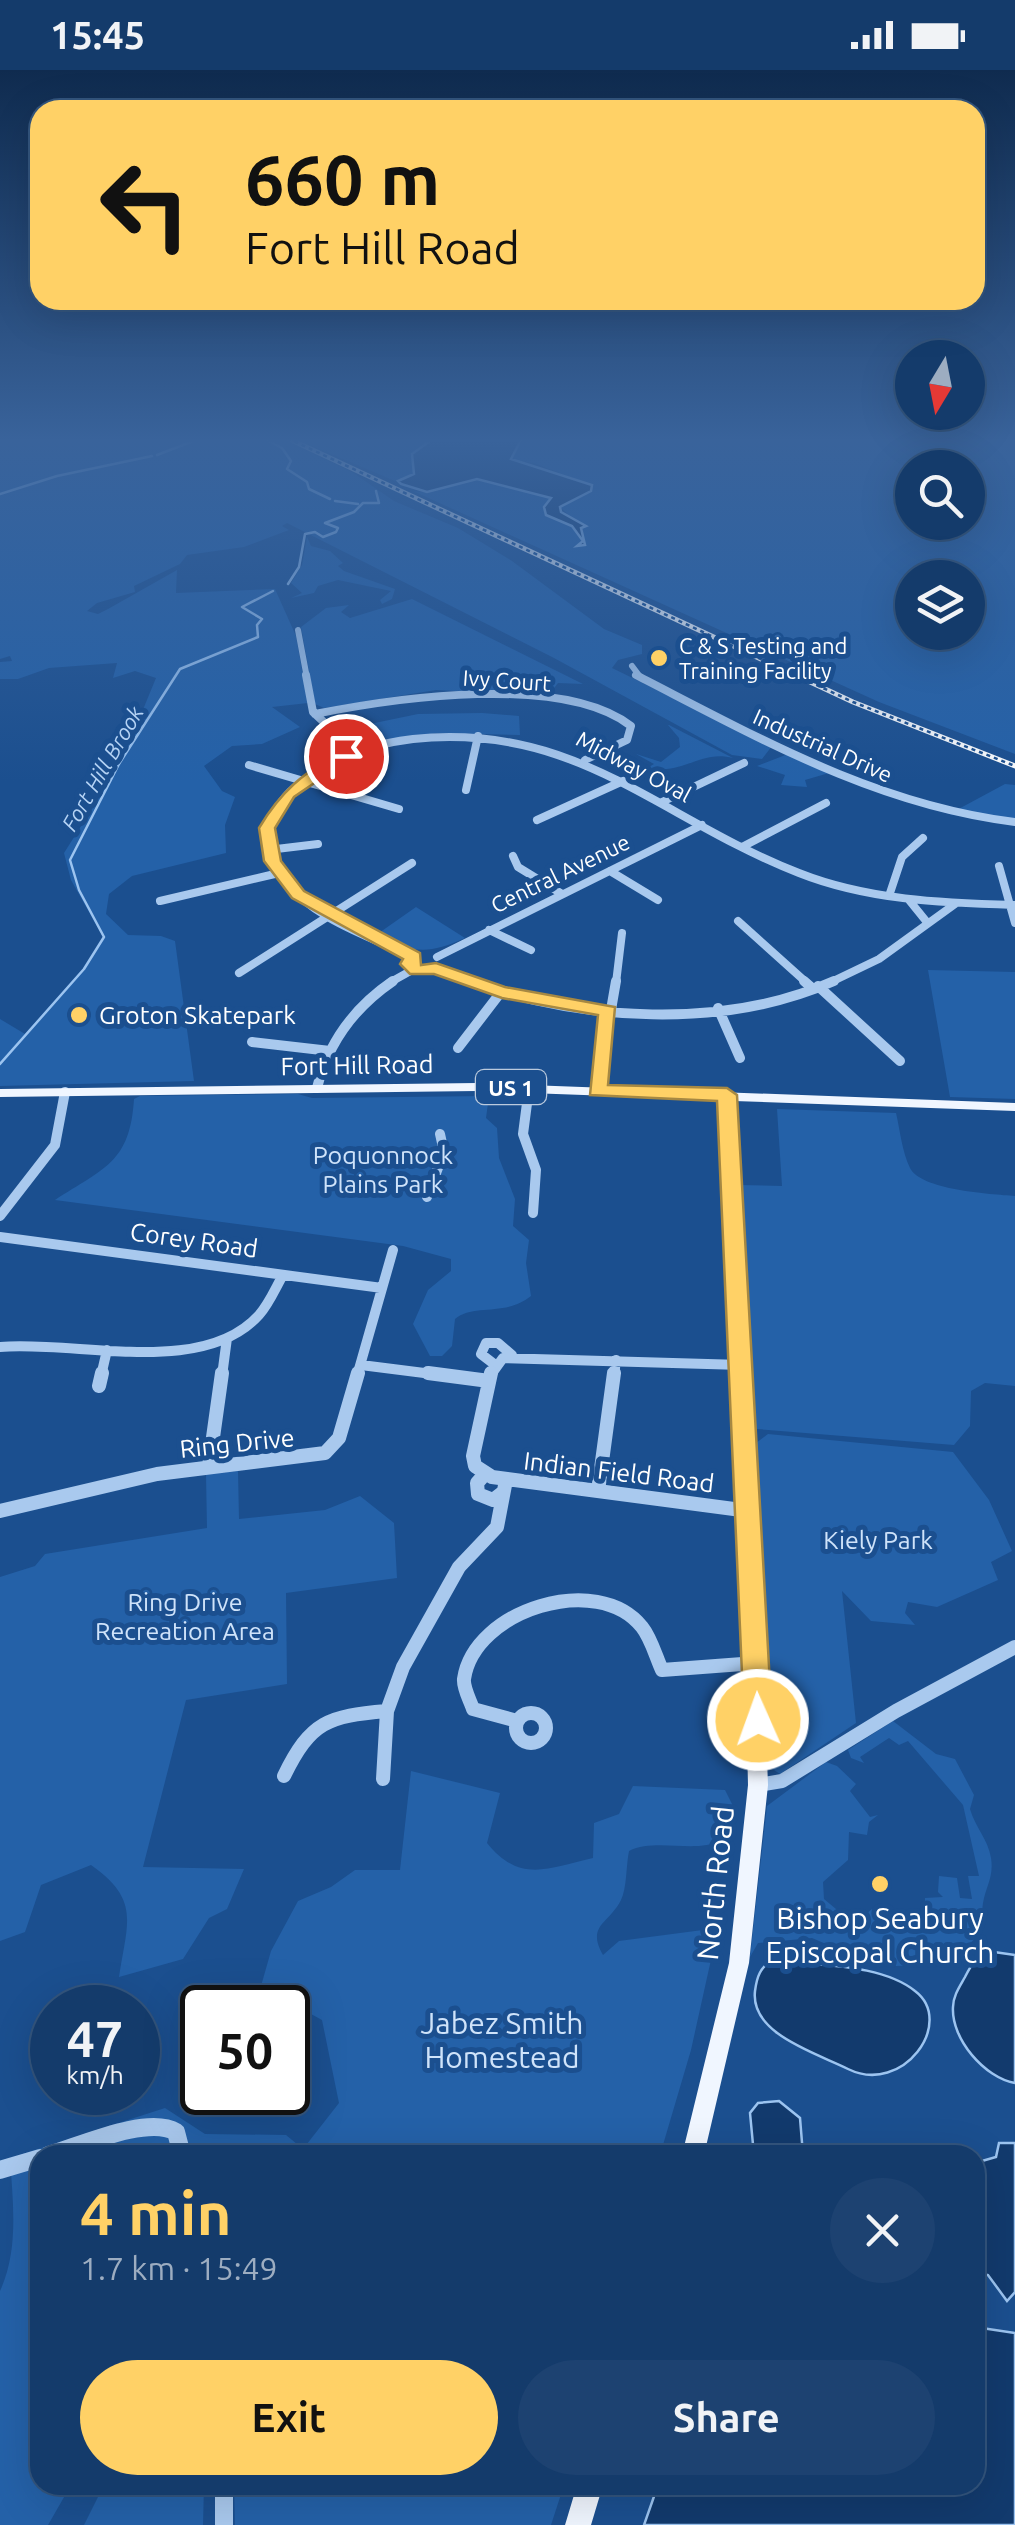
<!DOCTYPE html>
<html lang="en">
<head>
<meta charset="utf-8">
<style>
  :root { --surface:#143b6b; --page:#1d4271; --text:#f1f3f6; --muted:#9dadc1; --line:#33557e; --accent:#ffd166 }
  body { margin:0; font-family:Ubuntu,sans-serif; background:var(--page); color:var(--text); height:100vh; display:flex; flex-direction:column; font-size:38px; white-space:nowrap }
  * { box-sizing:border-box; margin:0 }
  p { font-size:32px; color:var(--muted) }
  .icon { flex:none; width:55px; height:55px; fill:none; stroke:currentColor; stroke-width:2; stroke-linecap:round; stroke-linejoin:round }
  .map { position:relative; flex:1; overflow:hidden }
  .details { position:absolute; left:30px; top:2075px; width:955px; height:350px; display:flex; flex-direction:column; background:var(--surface); border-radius:30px; box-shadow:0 10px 40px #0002,0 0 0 2px var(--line) }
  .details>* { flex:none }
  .hud { position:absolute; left:30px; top:30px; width:955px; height:210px; border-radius:30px; box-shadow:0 10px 40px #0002,0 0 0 2px var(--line); background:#ffd166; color:#111; overflow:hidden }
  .needle { width:65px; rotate:190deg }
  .buttons { position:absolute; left:895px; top:270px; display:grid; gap:20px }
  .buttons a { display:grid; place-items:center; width:90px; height:90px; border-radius:50%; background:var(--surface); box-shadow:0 10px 40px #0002,0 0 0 2px var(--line); font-size:50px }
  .speed { position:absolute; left:30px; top:1915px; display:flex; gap:20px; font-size:50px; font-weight:700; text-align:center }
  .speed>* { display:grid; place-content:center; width:130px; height:130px; border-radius:50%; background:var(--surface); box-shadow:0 10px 40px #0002,0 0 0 2px var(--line); line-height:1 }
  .speed small { font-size:25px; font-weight:400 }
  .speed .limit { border:5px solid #111; border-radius:15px; background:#fff; color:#111 }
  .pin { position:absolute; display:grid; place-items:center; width:85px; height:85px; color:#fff; margin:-42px; border:5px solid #fff; border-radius:50%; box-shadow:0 2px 10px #0007 }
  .me { position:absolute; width:110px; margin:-55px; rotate:358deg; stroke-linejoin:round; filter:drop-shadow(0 0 8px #0008) }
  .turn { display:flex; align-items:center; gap:35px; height:210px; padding:0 50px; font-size:45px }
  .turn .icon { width:130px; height:130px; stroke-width:2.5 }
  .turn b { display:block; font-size:70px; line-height:85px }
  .round { display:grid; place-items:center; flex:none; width:105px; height:105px; border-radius:52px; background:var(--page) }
  .head { display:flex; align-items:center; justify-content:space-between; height:170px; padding:0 50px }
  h1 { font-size:60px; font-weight:700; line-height:75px; color:var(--accent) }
  .button { display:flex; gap:20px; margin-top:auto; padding:20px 50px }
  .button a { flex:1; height:115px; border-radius:60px; background:var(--accent); color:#111; font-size:40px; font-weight:700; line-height:115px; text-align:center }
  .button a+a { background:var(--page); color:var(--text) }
  .status { display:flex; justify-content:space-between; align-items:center; height:70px; padding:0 50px; background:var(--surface); direction:ltr }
  .status svg { height:28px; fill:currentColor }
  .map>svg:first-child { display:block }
  .green { fill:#2461a8; fill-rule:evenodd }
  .water { fill:#123a6d; stroke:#9cc4f0; stroke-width:2.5 }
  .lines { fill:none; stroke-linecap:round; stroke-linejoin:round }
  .stream { stroke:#9cc4f0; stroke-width:2.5 }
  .minor-far4 { stroke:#a9c9ee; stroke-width:6 }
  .minor-far3 { stroke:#a9c9ee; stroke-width:8 }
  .minor-far2 { stroke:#a9c9ee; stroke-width:10 }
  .minor-far1 { stroke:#a9c9ee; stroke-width:14 }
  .minor { stroke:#a9c9ee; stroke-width:18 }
  .major { fill:#f0f6ff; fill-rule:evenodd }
  .rail-casing { stroke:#fff; stroke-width:5 }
  .rail { stroke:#1b4f8f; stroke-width:2.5; stroke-dasharray:4; stroke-linecap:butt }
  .route { fill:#ffd166; stroke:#a68842; stroke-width:2.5 }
  .poi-dot { fill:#ffd166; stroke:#1b4f8f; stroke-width:4 }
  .labels { text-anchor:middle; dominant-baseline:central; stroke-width:10; stroke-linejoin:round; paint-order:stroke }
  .far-poi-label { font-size:22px; fill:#fff; stroke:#1b4f8f; text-anchor:start }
  .far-street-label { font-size:22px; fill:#fff; stroke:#1b4f8f }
  .far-water-label { font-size:22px; font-style:italic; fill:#b5d3f5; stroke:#1b4f8f }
  .shield { fill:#1b4f8f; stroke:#bbcadd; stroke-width:2.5 }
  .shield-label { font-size:22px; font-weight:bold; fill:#fff }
  .poi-label { font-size:25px; fill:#fff; stroke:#1b4f8f; text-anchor:start }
  .street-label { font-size:25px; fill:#fff; stroke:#1b4f8f }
  .park-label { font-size:25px; fill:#cfe3fa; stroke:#1b4f8f }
  .near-street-label { font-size:30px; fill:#fff; stroke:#1b4f8f }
  .near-poi-label { font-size:30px; fill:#fff; stroke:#1b4f8f }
  .near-park-label { font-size:30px; fill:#cfe3fa; stroke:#1b4f8f }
</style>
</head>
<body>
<div class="status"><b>15:45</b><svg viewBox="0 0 49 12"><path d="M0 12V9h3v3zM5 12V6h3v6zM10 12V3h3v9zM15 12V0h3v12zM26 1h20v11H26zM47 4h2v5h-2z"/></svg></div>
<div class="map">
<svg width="1015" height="2455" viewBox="0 0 1015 2455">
  <rect width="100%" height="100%" fill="#1b4f8f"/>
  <!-- green -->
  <path class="green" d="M 0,368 L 281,368 L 352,402 L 394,431 L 458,458 L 512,491 L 604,559 L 642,575 L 642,584 L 618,590 L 612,598 L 772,676 L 762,689 L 732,685 L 554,588 L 287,453 L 282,456 L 289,460 L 244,477 L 187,485 L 180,494 L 134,516 L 135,522 L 97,533 L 87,541 L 98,544 L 108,539 L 177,500 L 176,523 L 275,519 L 296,566 L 308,633 L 272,637 L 300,657 L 262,674 L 232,676 L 204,696 L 222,721 L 235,727 L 225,755 L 226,783 L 132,806 L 109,824 L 106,844 L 128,865 L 161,866 L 175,871 L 194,1011 L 0,1016 L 0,949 L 25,964 L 82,900 L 103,867 L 71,810 L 64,783 L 121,693 L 156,608 L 135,601 L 113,608 L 117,593 L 49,598 L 18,609 L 0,609 L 0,592 L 12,591 L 10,586 L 0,589 Z
    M 294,368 L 434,368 L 411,387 L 414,404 L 395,411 Z
    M 522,368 L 1015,368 L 1015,684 L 879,632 L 413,421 C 438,425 453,408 474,409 C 499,409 527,422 551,428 L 544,438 L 546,445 L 572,456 L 583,474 L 582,457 L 560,437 L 593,416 L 537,394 L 511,389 ZM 912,398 L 968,398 L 968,452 L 912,452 ZM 912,508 L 968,508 L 968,562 L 912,562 Z
    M 307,467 L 311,476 L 330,481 L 343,493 L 338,496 L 344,501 L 395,519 L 392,529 L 382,534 L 380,530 L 391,521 L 338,510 L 318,516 L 314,523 L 291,528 L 302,523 L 291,513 L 302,495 Z
    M 412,529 L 583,614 L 558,613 L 548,626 L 436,620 L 324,638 L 315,634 L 301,557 L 326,538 L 349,535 L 341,542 L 350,548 Z
    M 482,643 L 519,646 L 520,665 L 435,663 L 359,678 L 336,661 L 418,644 Z
    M 668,655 L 669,655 L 733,688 C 704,680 686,701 659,699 L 658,709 L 644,700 L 654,694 L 636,684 L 661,692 L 680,677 L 679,668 Z
    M 788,684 L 829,703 L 805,710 L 807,717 L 781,715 L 785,705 L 757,696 Z
    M 1005,714 L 1015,715 L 1015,750 L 953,745 L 927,737 L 953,742 Z
    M 416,837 L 465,868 C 428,885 412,883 376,865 Z
    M 928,900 L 1015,902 L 1015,1029 L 950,1027 Z
    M 298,1024 L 312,1028 L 489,1026 L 486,1048 L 497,1058 L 499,1088 L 515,1129 L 513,1156 L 529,1170 L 526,1193 L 531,1226 C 505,1247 474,1233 455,1249 L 452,1276 L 442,1286 L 430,1286 L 413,1254 L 428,1220 L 451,1201 L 451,1189 L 403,1176 L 55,1130 C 104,1098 130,1093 134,1029 L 140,1026 Z
    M 777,1039 L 896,1043 C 900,1060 902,1082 910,1098 C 921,1120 990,1124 1015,1126 L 1015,1316 L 985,1313 L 971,1321 L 970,1356 L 954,1375 L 745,1358 L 738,1115 L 782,1116 Z
    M 768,1364 L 953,1382 L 989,1430 L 1012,1481 L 991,1492 L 998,1510 L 937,1537 L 908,1532 L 905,1543 L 915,1555 L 871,1551 L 842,1521 L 856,1653 L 780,1704 L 771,1698 L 769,1689 L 762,1546 L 757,1545 L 747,1406 L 756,1405 L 756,1373 Z
    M 238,1401 L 239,1449 L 325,1440 L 360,1426 L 394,1453 L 397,1508 L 286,1523 L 287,1614 L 186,1630 L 143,1797 L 244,1799 L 227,1839 L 209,1848 L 183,1889 L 119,1907 C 127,1853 141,1830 91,1795 L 41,1815 L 25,1862 L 0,1871 L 0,1507 L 35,1496 L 45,1484 L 207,1458 L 206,1404 Z
    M 893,1651 L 936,1684 L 955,1689 L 974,1725 L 970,1739 C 975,1757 988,1769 991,1788 C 994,1807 986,1816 983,1833 C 981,1843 985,1854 979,1863 C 956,1899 885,1900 848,1892 L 840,1880 L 812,1868 L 758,1873 L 750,1887 L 767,1736 L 826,1692 L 837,1696 L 856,1714 L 850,1721 L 870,1747 L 878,1745 L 869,1752 L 867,1765 L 849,1762 L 848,1790 L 823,1812 L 824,1829 L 854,1854 L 872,1839 L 925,1846 L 925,1828 L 943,1827 L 938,1822 L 939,1806 L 957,1808 L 960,1828 L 972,1829 L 968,1806 L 979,1806 L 963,1735 L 908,1671 L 899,1675 L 889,1668 L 860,1687 L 864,1693 L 851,1688 L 848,1680 Z
    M 411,1701 L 500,1723 L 487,1773 C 520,1814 548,1798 593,1788 L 594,1753 L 619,1744 L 633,1716 L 725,1720 L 736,1742 C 729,1799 665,1763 629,1781 C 626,1795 627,1818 621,1830 C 609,1854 586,1855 603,1885 L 619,1871 L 718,1858 L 691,1980 L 660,2085 L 40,2085 L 40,2415 L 71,2415 L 48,2455 L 0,2455 L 0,2221 C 19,2180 13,2133 10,2088 L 165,2038 L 205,2064 L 286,2065 L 303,2079 L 339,2033 L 322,1950 L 300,1938 L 288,1950 L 288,1938 L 255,1937 L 271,1881 L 298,1831 L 331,1817 L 355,1800 L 400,1800 Z
    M 104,2415 L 204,2415 L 203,2455 L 84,2455 Z
    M 234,2415 L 564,2415 L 551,2455 L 235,2455 Z"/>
  <!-- water -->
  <path class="water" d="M 434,368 L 522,368 L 511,389 L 592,415 L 591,421 L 560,437 L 561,442 L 586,456 L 581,458 L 585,475 L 577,476 L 583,471 L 572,456 L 546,445 L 544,437 L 551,428 L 477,409 L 427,422 L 401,414 L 398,411 L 414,404 L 412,384 Z
    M 994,1882 L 1015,1885 L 1015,2013 C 985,2008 951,1969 953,1937 C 953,1926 960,1916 965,1907 C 972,1893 977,1885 994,1882 Z
    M 773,1889 C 815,1896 880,1893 915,1921 C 956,1952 903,2026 848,1999 C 816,1983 750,1964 755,1921 C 757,1906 760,1898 773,1889 Z
    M 779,2031 L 800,2048 L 803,2085 L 754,2085 L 750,2043 L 758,2033 Z
    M 999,2073 L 1015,2073 L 1015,2222 L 1007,2231 L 988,2205 L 975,2202 L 975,2093 L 996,2087 Z
    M 975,2257 L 1015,2263 L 1015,2455 L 644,2455 L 658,2415 L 975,2415 Z"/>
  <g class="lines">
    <!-- stream -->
    <path class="stream" d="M 263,368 L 282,378 L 291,391 L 287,399 L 307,412 L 309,419 L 330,429
      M 157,385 L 201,368
      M 0,424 L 57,406 L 152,386
      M 335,431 L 358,434
      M 288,514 L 299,497 L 305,464 L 315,462 L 323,467 L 336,462 L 338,458 L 325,453 L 354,442 L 363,433 L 379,433 L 376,421
      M 0,994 L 84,899 L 104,867 L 79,820 L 70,790 L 119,694 L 180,599 L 258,567 L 257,555 L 262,549 L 242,537 L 273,521"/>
    <!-- minor-far4 -->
    <path class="minor-far4" d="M 298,560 L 307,608
      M 632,596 L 641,608"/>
    <!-- minor-far3 -->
    <path class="minor-far3" d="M 306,605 L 313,642 L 356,682
      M 636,605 C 759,668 876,735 1015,752
      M 315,644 C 395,628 562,603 631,656 L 627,670 L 585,690
      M 249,695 L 399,739
      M 466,720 L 478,666
      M 662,732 L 744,693
      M 537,750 L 623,711
      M 742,777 L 826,733
      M 268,780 L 318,774
      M 513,786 L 518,797 L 562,824
      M 999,796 L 1015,853
      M 610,801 L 658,830
      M 889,826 L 902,787 L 923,768
      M 909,830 L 926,851
      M 160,831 L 279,803
      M 738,851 L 807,913
      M 489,860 L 531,880
      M 413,887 C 369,866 315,850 284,810 C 260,779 266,742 295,717 C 328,689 370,674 413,669 C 577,652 658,748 799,803 C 867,830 942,833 1015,835
      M 437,887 L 702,755
      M 436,899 L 476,913
      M 239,903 L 412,793
      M 389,913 L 414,899
      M 616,913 L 622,863
      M 829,913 L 879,889 L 955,834"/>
    <!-- minor-far2 -->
    <path class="minor-far2" d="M 469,911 C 582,951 723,960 834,911
      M 804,911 L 812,918
      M 818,916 L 900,991
      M 718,938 L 740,988
      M 252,972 L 330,981
      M 458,978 L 501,922
      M 317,1018 C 328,973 355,937 393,911
      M 529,1018 L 523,1064 L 536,1100 L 533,1143
      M 597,1021 L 616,911
      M 427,1127 L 444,1082 L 440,1064
      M 0,1146 L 55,1075 L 65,1022
      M 0,1167 L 382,1218
      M 0,1277 C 77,1270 202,1308 259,1245 C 269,1234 276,1217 283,1205
      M 494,1294 L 481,1284 L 486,1273 L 498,1273 L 512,1285
      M 361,1295 L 448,1306
      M 101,1306 L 107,1280
      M 222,1306 L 227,1268
      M 357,1306 L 393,1180
      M 490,1306 L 503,1288 L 742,1295
      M 614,1306 L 616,1290"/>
    <!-- minor-far1 -->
    <path class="minor-far1" d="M 428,1303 L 489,1311
      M 491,1303 L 473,1386 L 475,1396 L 492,1407 L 749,1441
      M 99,1316 L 102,1303
      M 209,1396 L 222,1303
      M 485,1404 L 477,1413 L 478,1424 L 493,1430 L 502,1423
      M 598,1421 L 614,1303
      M 0,1441 L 157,1404 L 325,1383 L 339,1368 L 358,1303
      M516 1658a15 15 0 1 1 30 0a15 15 0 1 1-30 0Z
      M 517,1651 L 473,1639 C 470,1630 463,1618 464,1609 C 474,1540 598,1501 642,1557 C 651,1568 656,1587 662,1600 L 756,1593
      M 284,1706 C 311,1651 328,1646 387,1641
      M 383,1709 L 387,1641 L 403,1597 L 459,1497 L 497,1457 L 506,1410
      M 758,1715 L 782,1711 L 896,1641 L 1015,1577"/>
    <!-- minor -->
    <path class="minor" d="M 49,2085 C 80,2076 148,2045 176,2062 L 182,2085
      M 0,2100 L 40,2088
      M 224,2415 L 224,2455"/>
    <!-- major -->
    <path class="major" d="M 477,1013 L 1015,1033 L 1015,1041 L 734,1031 L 757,1422 L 768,1715 L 749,1893 L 704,2085 L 682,2085 L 729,1893 L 748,1715 L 741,1422 L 721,1030 L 477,1021 L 0,1027 L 0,1019 Z
      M 577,2415 L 603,2415 L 591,2455 L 565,2455 Z"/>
    <defs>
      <path id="rail" d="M 287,368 L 853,632 L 1015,696"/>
    </defs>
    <!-- rail casing -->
    <use href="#rail" class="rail-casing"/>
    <!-- rail -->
    <use href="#rail" class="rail"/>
  </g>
  <!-- sky -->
  <linearGradient id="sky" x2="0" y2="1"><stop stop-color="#0f2b4f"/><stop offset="0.52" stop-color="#39639b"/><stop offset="1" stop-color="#39639b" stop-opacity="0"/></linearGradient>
  <rect width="1015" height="712" fill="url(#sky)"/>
  <!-- route -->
  <path class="route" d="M 341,682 L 354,686 L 294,727 L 275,758 L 281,791 L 304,821 L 420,883 L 421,895 L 436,893 L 505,917 L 615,937 L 608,1015 L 727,1018 L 737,1025 L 772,1650 L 768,1660 L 758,1663 L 748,1660 L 744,1650 L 717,1031 L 590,1025 L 598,945 L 502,928 L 434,904 L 410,904 L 400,894 L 403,889 L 292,828 L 264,791 L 259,758 C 281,721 303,703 341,682 Z"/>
  <!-- markers -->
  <g class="poi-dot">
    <circle cx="659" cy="588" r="10"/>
    <circle cx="79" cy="945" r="10"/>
    <circle cx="880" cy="1814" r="10"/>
  </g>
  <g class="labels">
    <!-- far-poi labels -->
    <g class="far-poi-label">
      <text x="679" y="575">C &amp; S Testing and<tspan x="679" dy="25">Training Facility</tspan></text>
    </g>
    <!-- far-street labels -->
    <g class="far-street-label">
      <text transform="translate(507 610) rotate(4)">Ivy Court</text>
      <text transform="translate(823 675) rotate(24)">Industrial Drive</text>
      <text transform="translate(634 696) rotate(28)">Midway Oval</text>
      <text transform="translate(560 803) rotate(-26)">Central Avenue</text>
    </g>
    <!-- far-water labels -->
    <g class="far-water-label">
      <text transform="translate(102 698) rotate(-60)">Fort Hill Brook</text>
    </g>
    <!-- shield labels -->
    <rect class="shield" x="476" y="1000" width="70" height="34" rx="8"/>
    <g class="shield-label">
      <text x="511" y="1017">US 1</text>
    </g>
    <!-- poi labels -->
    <g class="poi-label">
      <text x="99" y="945">Groton Skatepark</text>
    </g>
    <!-- street labels -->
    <g class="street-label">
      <text transform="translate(357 995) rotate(-1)">Fort Hill Road</text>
      <text transform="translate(194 1170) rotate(8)">Corey Road</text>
      <text transform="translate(237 1373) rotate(-6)">Ring Drive</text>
      <text transform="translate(619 1402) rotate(7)">Indian Field Road</text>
    </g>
    <!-- park labels -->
    <g class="park-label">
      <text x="383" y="1085">Poquonnock<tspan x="383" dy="29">Plains Park</tspan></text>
      <text x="878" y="1470">Kiely Park</text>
      <text x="185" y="1532">Ring Drive<tspan x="185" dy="29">Recreation Area</tspan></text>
    </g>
    <!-- near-street labels -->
    <g class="near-street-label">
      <text transform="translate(715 1813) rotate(-84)">North Road</text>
    </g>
    <!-- near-poi labels -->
    <g class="near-poi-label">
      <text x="880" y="1848">Bishop Seabury<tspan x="880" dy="34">Episcopal Church</tspan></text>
    </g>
    <!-- near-park labels -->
    <g class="near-park-label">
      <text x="502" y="1953">Jabez Smith<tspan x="502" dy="34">Homestead</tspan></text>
    </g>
  </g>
</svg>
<div class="buttons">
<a><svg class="needle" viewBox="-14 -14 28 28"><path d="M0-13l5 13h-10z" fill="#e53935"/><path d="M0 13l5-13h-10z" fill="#9dadc1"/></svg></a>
<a><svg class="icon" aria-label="search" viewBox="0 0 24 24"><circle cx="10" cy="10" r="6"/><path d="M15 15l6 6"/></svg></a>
<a><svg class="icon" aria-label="layers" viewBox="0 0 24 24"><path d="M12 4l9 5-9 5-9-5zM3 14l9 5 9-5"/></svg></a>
</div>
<div class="speed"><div>47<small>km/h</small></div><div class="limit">50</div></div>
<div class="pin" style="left:346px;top:686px;background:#d93025"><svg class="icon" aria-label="arrive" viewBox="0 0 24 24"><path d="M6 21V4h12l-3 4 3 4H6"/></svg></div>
<svg class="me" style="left:758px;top:1650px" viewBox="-20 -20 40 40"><circle r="17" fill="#ffd166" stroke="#fff" stroke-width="3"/><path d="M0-11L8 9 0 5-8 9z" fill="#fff"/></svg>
<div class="hud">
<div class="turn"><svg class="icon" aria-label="left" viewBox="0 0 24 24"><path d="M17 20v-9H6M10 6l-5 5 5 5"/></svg><div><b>660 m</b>Fort Hill Road</div></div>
</div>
<section class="details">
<div class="head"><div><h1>4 min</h1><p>1.7 km · 15:49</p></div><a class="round"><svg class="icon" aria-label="close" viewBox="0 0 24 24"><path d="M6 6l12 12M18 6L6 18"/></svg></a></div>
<div class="button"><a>Exit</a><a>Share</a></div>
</section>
</div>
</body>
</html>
